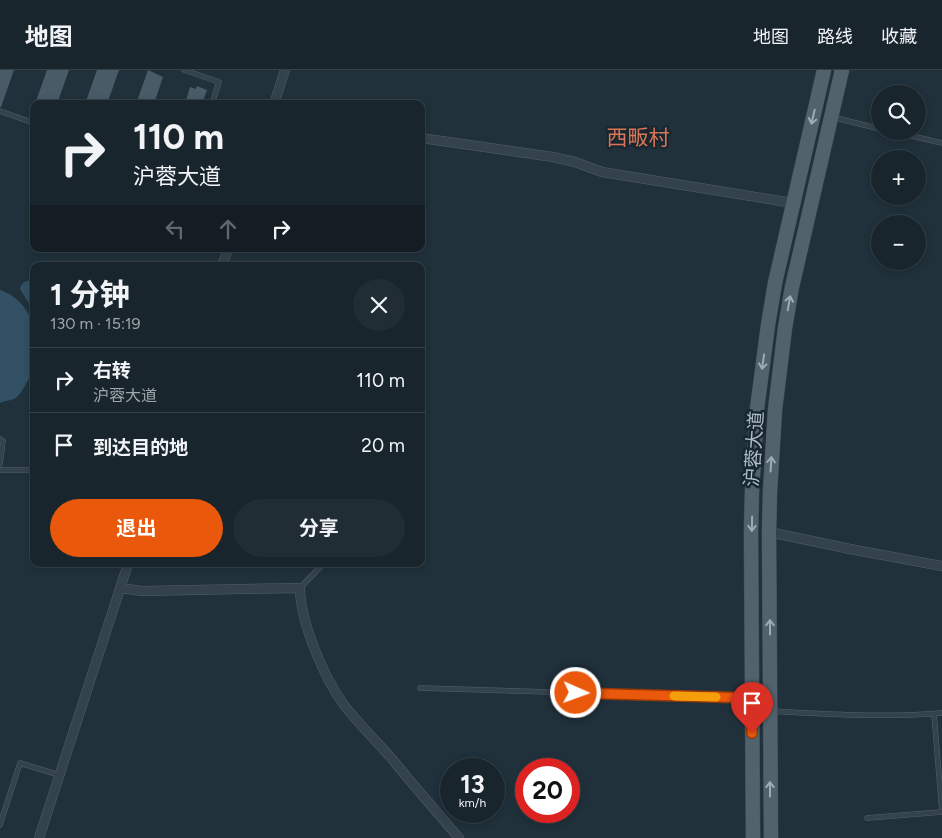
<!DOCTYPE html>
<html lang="zh">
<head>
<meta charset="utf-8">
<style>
  :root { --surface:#18252c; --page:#212d34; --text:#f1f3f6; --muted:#9fa5a9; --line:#364248; --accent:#ea580c }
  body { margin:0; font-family:Figtree,"Noto Sans SC",sans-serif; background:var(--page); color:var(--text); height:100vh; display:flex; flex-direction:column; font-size:19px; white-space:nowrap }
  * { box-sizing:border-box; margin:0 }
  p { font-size:16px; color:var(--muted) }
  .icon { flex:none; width:28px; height:28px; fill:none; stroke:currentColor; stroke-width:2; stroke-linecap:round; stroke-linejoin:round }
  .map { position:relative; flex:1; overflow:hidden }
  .drawer { position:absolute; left:30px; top:192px; width:395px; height:305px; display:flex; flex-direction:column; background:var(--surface); border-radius:10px; box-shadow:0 2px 8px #0003,0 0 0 1px var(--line) }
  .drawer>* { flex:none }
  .banner { position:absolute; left:30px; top:30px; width:395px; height:152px; border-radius:10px; box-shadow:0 2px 8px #0003,0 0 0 1px var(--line); background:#18252c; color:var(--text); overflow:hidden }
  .buttons { position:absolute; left:871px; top:15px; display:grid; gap:10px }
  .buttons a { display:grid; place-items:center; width:55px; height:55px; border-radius:50%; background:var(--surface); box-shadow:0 2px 8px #0003,0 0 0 1px var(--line); font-size:25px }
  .speed { position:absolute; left:440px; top:688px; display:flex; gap:10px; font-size:25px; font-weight:700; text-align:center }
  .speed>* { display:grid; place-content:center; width:65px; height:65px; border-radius:50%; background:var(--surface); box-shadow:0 2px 8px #0003,0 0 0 1px var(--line); line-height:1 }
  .speed small { font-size:12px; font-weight:400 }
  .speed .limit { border:8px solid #d22; background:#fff; color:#111 }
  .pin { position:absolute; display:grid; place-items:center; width:42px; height:42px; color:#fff; margin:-51px -21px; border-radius:50% 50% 50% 0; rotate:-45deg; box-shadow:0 0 5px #0007 }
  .pin .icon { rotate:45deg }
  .me { position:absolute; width:55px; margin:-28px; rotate:92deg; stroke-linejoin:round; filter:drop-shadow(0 0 4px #0008) }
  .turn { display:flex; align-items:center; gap:18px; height:105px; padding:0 20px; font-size:22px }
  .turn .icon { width:65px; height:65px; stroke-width:2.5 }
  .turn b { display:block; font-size:35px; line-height:42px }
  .lanes { display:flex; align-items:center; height:48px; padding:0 20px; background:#0003; justify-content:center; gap:25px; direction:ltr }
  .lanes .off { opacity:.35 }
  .round { display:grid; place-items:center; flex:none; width:52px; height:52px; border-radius:26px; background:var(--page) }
  .headline { display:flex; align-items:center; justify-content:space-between; height:85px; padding:0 20px }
  h1 { font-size:30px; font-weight:700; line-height:38px }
  .button { display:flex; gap:10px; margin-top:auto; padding:10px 20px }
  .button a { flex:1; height:58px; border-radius:30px; background:var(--accent); color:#fff; font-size:20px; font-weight:700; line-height:58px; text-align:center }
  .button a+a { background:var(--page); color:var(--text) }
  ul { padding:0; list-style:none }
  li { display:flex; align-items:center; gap:15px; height:65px; padding:0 20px; border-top:1px solid var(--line) }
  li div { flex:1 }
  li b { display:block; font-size:19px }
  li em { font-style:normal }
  header { display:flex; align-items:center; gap:30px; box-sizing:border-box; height:70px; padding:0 25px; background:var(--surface); border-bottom:1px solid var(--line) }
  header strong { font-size:24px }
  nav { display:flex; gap:28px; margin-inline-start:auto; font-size:18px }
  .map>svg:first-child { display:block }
  .water { fill:#335164 }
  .building { fill:#485b67 }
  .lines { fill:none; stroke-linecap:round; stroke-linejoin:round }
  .service-casing { stroke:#526069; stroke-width:5.5 }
  .minor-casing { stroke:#526069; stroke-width:10 }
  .primary-casing { stroke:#404e57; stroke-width:15 }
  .service { stroke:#34424b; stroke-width:4.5 }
  .minor { stroke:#34424b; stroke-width:9 }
  .primary { stroke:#52626c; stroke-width:14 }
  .oneway { stroke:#9cabb5 }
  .route-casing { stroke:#983908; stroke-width:12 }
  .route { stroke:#ea580c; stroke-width:9 }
  .slow { stroke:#f59e0b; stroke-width:9 }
  .labels { text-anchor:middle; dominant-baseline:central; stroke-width:5; stroke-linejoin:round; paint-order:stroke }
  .street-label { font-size:19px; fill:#afbdc7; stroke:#192730 }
  .quarter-label { font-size:21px; fill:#da7657; stroke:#192730 }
</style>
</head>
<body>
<header>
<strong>地图</strong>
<nav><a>地图</a><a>路线</a><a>收藏</a></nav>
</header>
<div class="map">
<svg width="942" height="768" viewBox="0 0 942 768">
  <rect width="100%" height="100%" fill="#20313b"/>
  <!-- water -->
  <path class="water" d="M 34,209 L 34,244 L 30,235 L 20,219 C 22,211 27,211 34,209 Z
    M 0,220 C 14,224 27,237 32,252 C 35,260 35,286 34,295 C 33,302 23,321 18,326 C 14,331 6,330 0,333 Z"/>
  <!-- building -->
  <path class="building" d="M 0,0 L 14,0 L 1,37 L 0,37 Z
    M 47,0 L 69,0 L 57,34 L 35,34 Z
    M 97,0 L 119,0 L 107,34 L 85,34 Z
    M 148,0 L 163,7 L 154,34 L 136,34 Z
    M 197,16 L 207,20 L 202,34 L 185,34 L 190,17 L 196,19 Z"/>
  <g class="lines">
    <defs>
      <path id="service" d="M 184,0 L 219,12 L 212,34
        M 0,41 L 34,53
        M 832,47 L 880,59
        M 891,61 L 942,73
        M 0,369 L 3,371 L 0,394
        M 0,400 L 34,400
        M 300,518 L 323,494
        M 420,618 L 751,628
        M 771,641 C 828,644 885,648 942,643
        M 934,644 L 942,742
        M 867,748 L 942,742
        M 0,755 L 20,693 L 59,705"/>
      <path id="minor" d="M 274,34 L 285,0
        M 421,68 L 553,87 L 575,92 L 602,102 L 793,133
        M 222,196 L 228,179
        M 769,462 L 850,479 L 942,496
        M 120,518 L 142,521 L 300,518 C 300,551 324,608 344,635 C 359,654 376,671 392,689 C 414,716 437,742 459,768
        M 39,768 L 128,494"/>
      <path id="primary" d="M 753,768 L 751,462 L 752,421 L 757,339 L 768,255 L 775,213 L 824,0
        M 771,768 L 769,462 L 770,422 L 775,340 L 785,258 L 792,217 L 842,0"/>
    </defs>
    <!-- service casing -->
    <use href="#service" class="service-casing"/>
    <!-- minor casing -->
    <use href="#minor" class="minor-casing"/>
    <!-- primary casing -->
    <use href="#primary" class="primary-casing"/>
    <!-- service -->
    <use href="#service" class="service"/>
    <!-- minor -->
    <use href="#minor" class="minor"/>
    <!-- primary -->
    <use href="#primary" class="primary"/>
  </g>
  <!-- one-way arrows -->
  <defs><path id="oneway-shaft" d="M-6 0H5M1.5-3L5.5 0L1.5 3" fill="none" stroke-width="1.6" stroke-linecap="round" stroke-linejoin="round" transform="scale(1.25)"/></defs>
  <g class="oneway">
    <use href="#oneway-shaft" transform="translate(813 47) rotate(103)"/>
    <use href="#oneway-shaft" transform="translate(789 233) rotate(-80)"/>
    <use href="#oneway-shaft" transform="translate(763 292) rotate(98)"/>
    <use href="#oneway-shaft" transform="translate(771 394) rotate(-87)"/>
    <use href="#oneway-shaft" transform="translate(752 454) rotate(91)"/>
    <use href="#oneway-shaft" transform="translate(770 557) rotate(-90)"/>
    <use href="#oneway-shaft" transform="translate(770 719) rotate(-90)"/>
  </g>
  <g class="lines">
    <defs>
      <path id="route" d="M 576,623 L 752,628 L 752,663"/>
    </defs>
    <!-- route casing -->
    <use href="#route" class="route-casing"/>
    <!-- route -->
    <use href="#route" class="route"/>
    <!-- slow -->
    <path class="slow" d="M 674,626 L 716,627"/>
  </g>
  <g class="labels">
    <!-- street labels -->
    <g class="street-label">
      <text transform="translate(754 379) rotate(-86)">沪蓉大道</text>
    </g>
    <!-- quarter labels -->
    <g class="quarter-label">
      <text x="638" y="67">西畈村</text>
    </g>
  </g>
</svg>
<div class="buttons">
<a><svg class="icon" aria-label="search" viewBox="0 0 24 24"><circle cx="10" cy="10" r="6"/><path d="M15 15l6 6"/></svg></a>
<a>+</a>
<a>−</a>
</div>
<div class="speed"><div>13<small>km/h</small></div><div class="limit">20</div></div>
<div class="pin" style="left:752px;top:663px;background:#d93025"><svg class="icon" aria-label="arrive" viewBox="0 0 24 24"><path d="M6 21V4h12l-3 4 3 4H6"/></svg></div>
<svg class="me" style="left:576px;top:623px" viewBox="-20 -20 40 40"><circle r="17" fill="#ea580c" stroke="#fff" stroke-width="3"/><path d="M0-11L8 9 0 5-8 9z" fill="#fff"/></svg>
<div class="banner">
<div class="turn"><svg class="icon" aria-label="right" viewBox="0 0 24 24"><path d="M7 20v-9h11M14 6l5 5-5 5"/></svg><div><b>110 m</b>沪蓉大道</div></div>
<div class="lanes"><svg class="icon off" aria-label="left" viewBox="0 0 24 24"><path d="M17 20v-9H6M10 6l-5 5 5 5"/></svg><svg class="icon off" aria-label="ahead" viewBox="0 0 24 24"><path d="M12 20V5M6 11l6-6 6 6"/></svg><svg class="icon" aria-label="right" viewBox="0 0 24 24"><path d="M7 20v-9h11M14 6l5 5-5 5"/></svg></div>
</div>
<section class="drawer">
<div class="headline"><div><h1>1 分钟</h1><p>130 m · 15:19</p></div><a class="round"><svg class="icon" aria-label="close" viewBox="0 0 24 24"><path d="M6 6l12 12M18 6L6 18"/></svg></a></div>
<ul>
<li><svg class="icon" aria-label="right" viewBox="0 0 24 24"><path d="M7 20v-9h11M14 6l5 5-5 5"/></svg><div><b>右转</b><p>沪蓉大道</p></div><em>110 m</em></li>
<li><svg class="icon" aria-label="arrive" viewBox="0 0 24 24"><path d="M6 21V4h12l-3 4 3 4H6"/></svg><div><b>到达目的地</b></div><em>20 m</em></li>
</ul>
<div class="button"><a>退出</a><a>分享</a></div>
</section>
</div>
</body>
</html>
